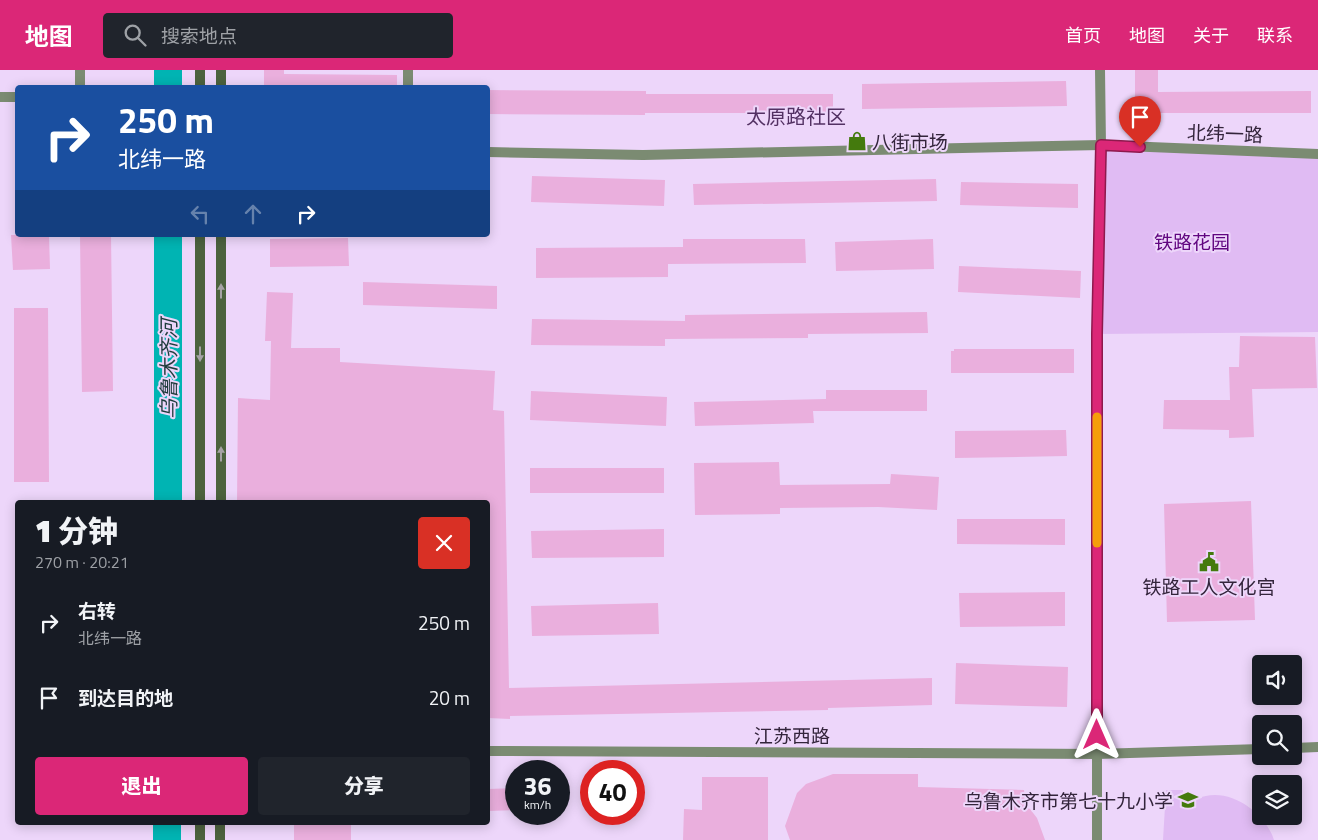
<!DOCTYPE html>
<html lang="zh">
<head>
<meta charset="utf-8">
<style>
  :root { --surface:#171b24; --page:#20242c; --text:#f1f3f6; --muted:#9ea1a6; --accent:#db2777 }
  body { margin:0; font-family:"Titillium Web","Noto Sans SC",sans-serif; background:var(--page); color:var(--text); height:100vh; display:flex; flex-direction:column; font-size:19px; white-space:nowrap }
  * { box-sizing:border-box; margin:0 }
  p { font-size:16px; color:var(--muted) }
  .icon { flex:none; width:28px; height:28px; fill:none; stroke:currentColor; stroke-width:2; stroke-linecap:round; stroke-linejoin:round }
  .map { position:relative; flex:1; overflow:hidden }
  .panel { position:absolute; left:15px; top:430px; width:475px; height:325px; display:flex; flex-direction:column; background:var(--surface); border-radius:5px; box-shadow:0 2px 12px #0003 }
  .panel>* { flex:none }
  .guide { position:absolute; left:15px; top:15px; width:475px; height:152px; border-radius:5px; box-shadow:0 2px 12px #0003; background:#1a4fa0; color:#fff; overflow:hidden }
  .fabs { position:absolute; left:1252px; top:585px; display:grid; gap:10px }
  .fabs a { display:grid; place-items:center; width:50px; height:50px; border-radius:5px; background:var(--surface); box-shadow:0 2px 12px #0003; font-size:25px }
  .speed { position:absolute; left:505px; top:690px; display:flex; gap:10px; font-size:25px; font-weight:700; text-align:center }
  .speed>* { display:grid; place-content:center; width:65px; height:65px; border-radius:50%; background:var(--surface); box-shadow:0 2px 12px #0003; line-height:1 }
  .speed small { font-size:12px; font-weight:400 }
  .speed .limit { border:8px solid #d22; background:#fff; color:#111 }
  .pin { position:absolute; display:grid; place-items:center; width:42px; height:42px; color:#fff; margin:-51px -21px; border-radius:50% 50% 50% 0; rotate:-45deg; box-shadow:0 0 5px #0007 }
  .pin .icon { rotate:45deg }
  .me { position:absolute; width:55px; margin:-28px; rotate:0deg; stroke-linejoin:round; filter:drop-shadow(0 0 4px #0008) }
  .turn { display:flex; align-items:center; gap:18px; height:105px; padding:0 20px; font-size:22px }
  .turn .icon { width:65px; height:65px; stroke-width:2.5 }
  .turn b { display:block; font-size:35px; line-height:42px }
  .lanes { display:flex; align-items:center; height:48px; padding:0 20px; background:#0003; justify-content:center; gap:25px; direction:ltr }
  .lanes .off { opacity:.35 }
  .round { display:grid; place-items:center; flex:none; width:52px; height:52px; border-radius:5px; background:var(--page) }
  .headline { display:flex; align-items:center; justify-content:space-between; height:85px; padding:0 20px }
  h1 { font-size:30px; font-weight:800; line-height:38px }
  .button { display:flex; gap:10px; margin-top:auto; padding:10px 20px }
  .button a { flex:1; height:58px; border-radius:5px; background:var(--accent); color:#fff; font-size:20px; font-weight:800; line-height:58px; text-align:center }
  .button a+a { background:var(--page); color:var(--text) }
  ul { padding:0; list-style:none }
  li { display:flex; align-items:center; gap:15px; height:75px; padding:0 20px }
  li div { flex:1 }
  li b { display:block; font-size:19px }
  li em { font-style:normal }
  header { display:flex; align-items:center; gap:30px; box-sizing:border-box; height:70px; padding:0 25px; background:var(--accent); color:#fff }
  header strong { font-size:24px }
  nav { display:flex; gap:28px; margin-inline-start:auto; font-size:18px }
  .search { width:350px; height:45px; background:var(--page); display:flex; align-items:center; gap:12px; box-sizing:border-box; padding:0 18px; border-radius:5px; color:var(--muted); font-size:19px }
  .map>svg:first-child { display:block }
  .green { fill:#e0bbf3 }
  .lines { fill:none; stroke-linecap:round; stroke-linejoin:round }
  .river { stroke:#00b4b3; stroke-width:28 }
  .building { fill:#eaafdd }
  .pedestrian { stroke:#7b8b72; stroke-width:10 }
  .minor { stroke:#7b8b72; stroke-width:10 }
  .tertiary { stroke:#7b8b72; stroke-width:10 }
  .secondary { stroke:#4c623e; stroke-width:10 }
  .oneway { fill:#a5a2a5 }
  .route-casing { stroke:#8e194d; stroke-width:12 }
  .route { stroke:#db2777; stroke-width:9 }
  .slow { stroke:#f59e0b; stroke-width:9 }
  .labels { text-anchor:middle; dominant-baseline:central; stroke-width:4; stroke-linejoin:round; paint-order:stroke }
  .street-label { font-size:19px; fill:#33243b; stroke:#edd6fa }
  .poi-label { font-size:19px; fill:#33243b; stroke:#edd6fa; text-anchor:start }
  .park-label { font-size:19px; fill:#610680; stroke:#edd6fa }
  .neighbourhood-label { font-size:20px; fill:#533163; stroke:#edd6fa }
  .water-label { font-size:20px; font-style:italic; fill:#1f3c3c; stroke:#edd6fa }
</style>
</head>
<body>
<header>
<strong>地图</strong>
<div class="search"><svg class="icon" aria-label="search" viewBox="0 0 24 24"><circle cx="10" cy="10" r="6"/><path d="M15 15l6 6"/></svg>搜索地点</div>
<nav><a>首页</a><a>地图</a><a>关于</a><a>联系</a></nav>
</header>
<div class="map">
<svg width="1318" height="770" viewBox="0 0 1318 770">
  <rect width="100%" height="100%" fill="#edd6fa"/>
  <!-- green -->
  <path class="green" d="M 1101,75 L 1318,84 L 1318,262 L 1097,264 Z
    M 1166,720 L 1183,720 L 1183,738 C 1192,730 1202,725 1215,725 C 1240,725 1267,747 1274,770 L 1163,770 Z"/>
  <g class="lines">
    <!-- river -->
    <path class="river" d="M 168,18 L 168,0
      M 168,432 L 168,165
      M 167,770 L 167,752"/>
  </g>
  <!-- building -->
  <path class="building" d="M 264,0 L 284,0 L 284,4 L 397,5 L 397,18 L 264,18 Z
    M 1135,0 L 1158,0 L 1158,22 L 1311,21 L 1311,43 L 1135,43 Z
    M 1066,11 L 1067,36 L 862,39 L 862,14 Z
    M 488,20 L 646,21 L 646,24 L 833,24 L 833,43 L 645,43 L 645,45 L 488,44 Z
    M 532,106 L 665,110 L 664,136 L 531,132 Z
    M 936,109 L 937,131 L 694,135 L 693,114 Z
    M 961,112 L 1078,114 L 1078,138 L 960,135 Z
    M 11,165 L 49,165 L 50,199 L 13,200 Z
    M 80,165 L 111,165 L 113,321 L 82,322 Z
    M 348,168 L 349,196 L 270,197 L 270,169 Z
    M 683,169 L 805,169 L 806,193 L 668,194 L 668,207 L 536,208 L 536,178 L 683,177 Z
    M 933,169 L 934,199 L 836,201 L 835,172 Z
    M 959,196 L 1081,201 L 1080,228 L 958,222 Z
    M 363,212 L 497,216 L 497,239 L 363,235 Z
    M 267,222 L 293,223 L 291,278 L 340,278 L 340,292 L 495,301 L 493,340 L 504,341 L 509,618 L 932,608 L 932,635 L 828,638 L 828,640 L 510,646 L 510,649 L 488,648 L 488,432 L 237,432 L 238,328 L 270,330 L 271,271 L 265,271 Z
    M 14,238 L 48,238 L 49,412 L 14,412 Z
    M 927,242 L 928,263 L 808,264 L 808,268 L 665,269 L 665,276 L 531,275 L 532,249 L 685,251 L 685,245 Z
    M 1240,266 L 1315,267 L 1317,318 L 1252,319 L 1254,367 L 1229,368 L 1229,360 L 1163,359 L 1164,330 L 1230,330 L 1229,297 L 1239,297 Z
    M 954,279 L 1074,279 L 1074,303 L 951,303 L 951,281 L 954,281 Z
    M 826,320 L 927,320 L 927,341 L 813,341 L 814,353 L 695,356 L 694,332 L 826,329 Z
    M 531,321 L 667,327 L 666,356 L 530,350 Z
    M 1066,360 L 1067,386 L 955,388 L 955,361 Z
    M 779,392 L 780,415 L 890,414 L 891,404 L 939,407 L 937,440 L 878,437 L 780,438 L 780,444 L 695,445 L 694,393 Z
    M 530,398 L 664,398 L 664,423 L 530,423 Z
    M 1251,431 L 1255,550 L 1167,552 L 1164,434 Z
    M 957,449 L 1065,449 L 1065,475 L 957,474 Z
    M 664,459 L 664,487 L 532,488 L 531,461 Z
    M 1065,522 L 1065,556 L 960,557 L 959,523 Z
    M 658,533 L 659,564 L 532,566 L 531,536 Z
    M 956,593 L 1068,597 L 1067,637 L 955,634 Z
    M 833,704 L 918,704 L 918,717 L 1024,720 L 1025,737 L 1030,739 L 1037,748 L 1045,770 L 790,770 L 785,756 L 797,723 L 806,714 Z
    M 702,707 L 768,707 L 768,770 L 683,770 L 684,739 L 702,740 Z
    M 516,718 L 516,740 L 488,741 L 488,719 Z
    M 294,752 L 351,752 L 351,770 L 294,770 Z"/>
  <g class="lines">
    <!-- pedestrian -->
    <path class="pedestrian" d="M 643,85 L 1101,75
      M 1294,678 L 1318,677
      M 1097,684 L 1261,679"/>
    <!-- minor -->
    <path class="minor" d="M 80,0 L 80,18
      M 408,0 L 408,18
      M 0,27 L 18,27
      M 488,82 L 643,85"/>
    <!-- tertiary -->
    <path class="tertiary" d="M 1101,75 L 1318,84
      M 488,681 L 1097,684
      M 1097,770 L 1097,264 L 1101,75 L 1100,0"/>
    <!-- secondary -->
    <path class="secondary" d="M 200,0 L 200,18
      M 221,18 L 221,0
      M 200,165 L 200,432
      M 221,432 L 221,165
      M 200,752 L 200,770
      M 220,770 L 220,752"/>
  </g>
  <!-- one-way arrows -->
  <defs><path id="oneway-solid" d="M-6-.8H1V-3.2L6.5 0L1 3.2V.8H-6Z" transform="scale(1.25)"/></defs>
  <g class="oneway">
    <use href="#oneway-solid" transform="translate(221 221) rotate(-90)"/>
    <use href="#oneway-solid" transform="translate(200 284) rotate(90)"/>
    <use href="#oneway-solid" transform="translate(221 384) rotate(-90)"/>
  </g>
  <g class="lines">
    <defs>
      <path id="route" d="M 1097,665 L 1097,264 L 1101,75 L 1140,77"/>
    </defs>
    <!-- route casing -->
    <use href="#route" class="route-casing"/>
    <!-- route -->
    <use href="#route" class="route"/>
    <!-- slow -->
    <path class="slow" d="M 1097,473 L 1097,347"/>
  </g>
  <!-- icons -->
  <defs>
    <symbol id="shop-bare" viewBox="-9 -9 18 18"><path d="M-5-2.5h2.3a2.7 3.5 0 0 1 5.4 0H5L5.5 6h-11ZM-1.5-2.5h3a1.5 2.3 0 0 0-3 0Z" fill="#447a0d" stroke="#edd6fa" stroke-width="2.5" paint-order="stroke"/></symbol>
    <symbol id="civic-bare" viewBox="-9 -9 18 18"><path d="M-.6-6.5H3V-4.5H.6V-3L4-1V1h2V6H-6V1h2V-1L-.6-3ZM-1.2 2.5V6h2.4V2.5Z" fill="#447a0d" stroke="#edd6fa" stroke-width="2.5" paint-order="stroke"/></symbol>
    <symbol id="school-bare" viewBox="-9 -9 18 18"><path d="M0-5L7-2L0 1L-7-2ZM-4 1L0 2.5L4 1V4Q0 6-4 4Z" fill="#447a0d" stroke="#edd6fa" stroke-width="2.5" paint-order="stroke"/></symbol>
  </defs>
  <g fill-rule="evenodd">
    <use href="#shop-bare" x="843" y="57" width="28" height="28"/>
    <use href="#civic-bare" x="1195" y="478" width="28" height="28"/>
    <use href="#school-bare" x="1174" y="716" width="28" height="28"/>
  </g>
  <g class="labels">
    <!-- street labels -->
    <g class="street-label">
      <text transform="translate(1225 63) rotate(2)">北纬一路</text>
      <text x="792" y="665">江苏西路</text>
    </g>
    <!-- poi labels -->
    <g class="poi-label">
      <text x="872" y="71">八街市场</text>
      <text x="1209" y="516" text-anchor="middle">铁路工人文化宫</text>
      <text x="1173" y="730" text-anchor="end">乌鲁木齐市第七十九小学</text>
    </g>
    <!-- park labels -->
    <g class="park-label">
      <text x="1192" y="171">铁路花园</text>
    </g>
    <!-- neighbourhood labels -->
    <g class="neighbourhood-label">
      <text x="796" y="46">太原路社区</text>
    </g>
    <!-- water labels -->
    <g class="water-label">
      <text transform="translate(168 299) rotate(-90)">乌鲁木齐河</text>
    </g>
  </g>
</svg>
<div class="fabs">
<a><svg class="icon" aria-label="sound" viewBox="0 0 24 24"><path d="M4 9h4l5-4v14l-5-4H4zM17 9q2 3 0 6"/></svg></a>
<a><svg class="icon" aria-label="search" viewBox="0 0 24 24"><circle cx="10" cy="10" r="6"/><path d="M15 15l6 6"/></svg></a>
<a><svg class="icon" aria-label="layers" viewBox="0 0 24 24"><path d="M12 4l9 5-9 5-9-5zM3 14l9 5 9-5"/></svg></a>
</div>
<div class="speed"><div>36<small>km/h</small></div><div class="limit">40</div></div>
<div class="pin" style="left:1140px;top:77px;background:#d93025"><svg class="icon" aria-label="arrive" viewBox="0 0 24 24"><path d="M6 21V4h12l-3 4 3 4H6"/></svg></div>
<svg class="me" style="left:1097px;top:665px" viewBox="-20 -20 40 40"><path d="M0-17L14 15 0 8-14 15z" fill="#db2777" stroke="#fff" stroke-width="4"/></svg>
<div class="guide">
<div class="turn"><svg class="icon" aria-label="right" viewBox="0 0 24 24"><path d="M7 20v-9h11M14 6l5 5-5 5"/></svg><div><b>250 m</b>北纬一路</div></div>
<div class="lanes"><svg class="icon off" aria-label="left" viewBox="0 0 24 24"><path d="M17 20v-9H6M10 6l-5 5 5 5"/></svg><svg class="icon off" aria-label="ahead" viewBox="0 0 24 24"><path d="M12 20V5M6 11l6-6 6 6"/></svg><svg class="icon" aria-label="right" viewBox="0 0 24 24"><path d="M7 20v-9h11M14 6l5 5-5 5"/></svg></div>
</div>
<section class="panel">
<div class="headline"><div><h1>1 分钟</h1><p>270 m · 20:21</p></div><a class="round" style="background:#d93025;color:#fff"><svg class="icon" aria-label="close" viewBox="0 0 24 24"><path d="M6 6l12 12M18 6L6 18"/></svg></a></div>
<ul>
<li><svg class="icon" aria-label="right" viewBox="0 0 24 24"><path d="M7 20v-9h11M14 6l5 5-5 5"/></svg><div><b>右转</b><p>北纬一路</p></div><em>250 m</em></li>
<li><svg class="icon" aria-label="arrive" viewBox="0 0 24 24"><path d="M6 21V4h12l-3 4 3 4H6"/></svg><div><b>到达目的地</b></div><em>20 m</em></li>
</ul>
<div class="button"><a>退出</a><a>分享</a></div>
</section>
</div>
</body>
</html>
